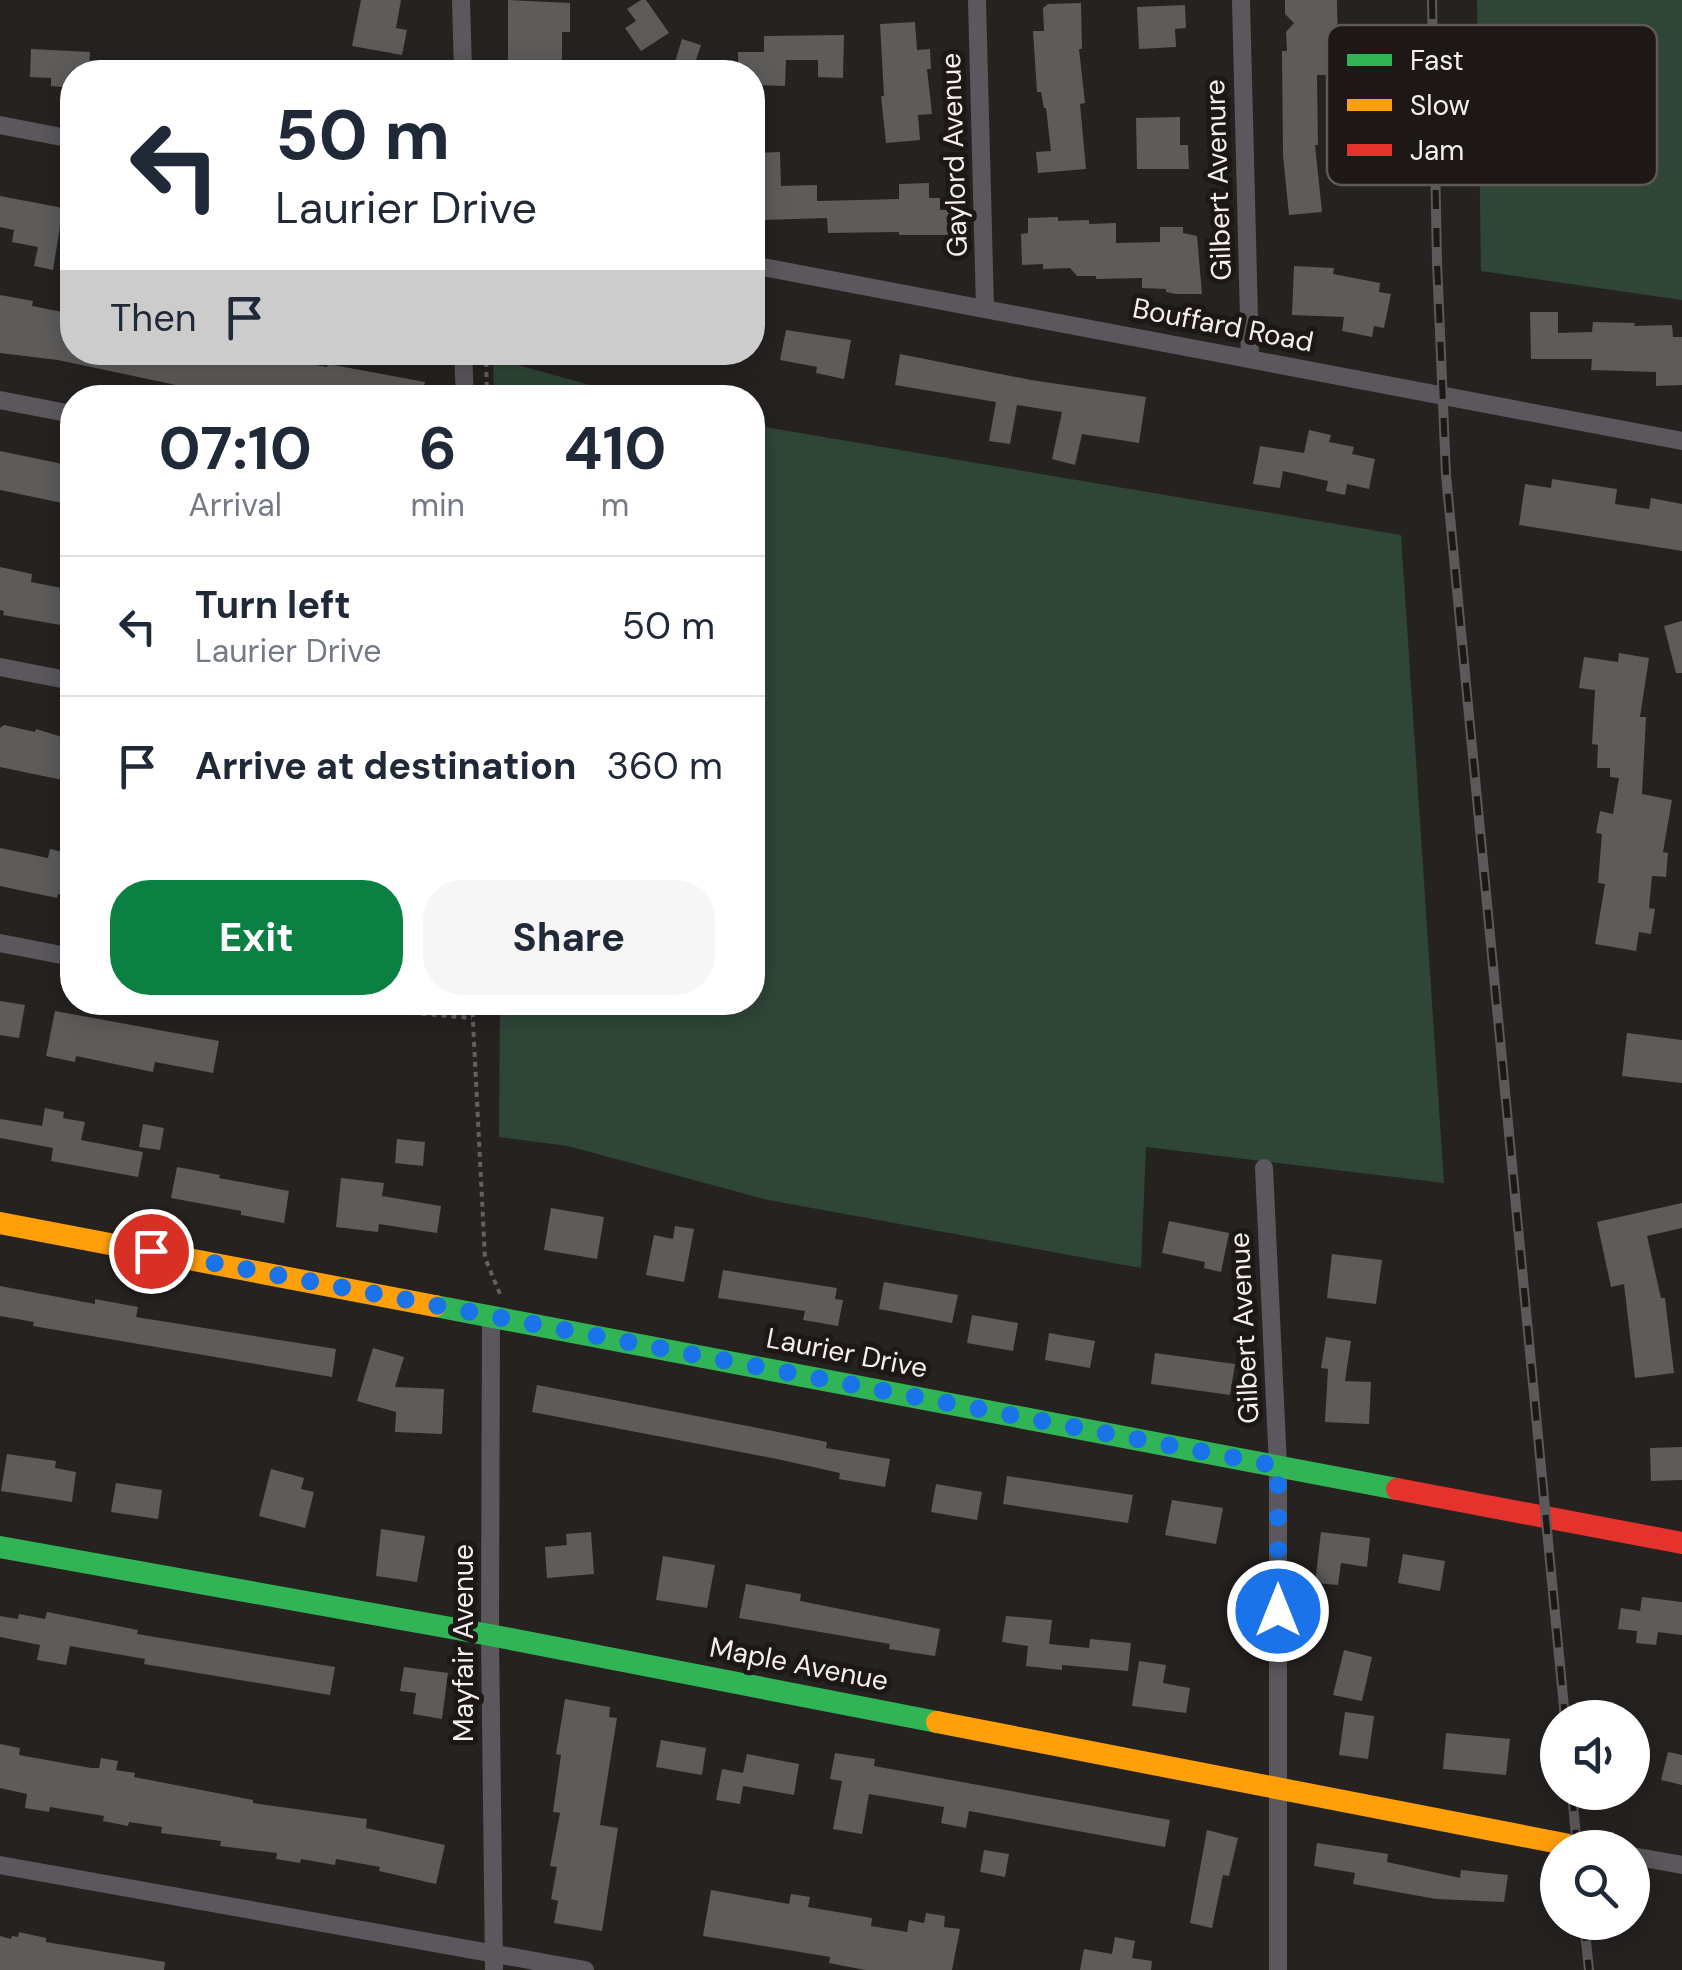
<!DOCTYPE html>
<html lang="en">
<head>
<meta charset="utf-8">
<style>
  :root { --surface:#fff; --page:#f6f6f7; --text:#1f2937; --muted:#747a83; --line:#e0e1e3; --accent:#0b8043 }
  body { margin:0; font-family:"DM Sans",sans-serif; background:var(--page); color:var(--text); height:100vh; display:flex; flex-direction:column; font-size:38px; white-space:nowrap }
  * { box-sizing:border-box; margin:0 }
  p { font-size:32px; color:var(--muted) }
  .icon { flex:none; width:55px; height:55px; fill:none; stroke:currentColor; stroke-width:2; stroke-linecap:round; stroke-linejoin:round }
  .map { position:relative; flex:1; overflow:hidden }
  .drawer { position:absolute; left:60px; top:385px; width:705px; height:630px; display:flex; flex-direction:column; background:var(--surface); border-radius:40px; box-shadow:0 5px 25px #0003 }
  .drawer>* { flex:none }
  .top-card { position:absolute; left:60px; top:60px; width:705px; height:305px; border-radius:40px; box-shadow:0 5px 25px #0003; background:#fff; color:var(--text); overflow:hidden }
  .controls { position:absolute; left:1540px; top:1700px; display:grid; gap:20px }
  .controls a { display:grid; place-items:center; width:110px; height:110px; border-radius:50%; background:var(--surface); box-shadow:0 5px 25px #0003; font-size:50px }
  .pin { position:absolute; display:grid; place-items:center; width:85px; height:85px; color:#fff; margin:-42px; border:5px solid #fff; border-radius:50%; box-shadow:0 2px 10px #0007 }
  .me { position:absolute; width:110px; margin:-55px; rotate:0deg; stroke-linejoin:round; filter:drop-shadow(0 0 8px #0008) }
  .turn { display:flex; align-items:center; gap:35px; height:210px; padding:0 50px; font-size:45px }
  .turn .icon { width:130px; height:130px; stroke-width:2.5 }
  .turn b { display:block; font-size:70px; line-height:85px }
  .then { display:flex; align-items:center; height:95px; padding:0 50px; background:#0003; gap:20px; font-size:38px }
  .eta { display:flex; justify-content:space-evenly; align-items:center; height:170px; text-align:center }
  .eta b { font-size:60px; font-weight:700; line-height:70px }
  .cta { display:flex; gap:20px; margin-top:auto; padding:20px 50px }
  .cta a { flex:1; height:115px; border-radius:40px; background:var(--accent); color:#fff; font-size:40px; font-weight:700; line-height:115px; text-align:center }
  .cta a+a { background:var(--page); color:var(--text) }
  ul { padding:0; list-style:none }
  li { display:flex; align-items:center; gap:30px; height:140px; padding:0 50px; border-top:2px solid var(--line) }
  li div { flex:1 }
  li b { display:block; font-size:38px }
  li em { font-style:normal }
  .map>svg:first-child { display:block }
  .green { fill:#2f4637 }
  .building { fill:#5e5c5a }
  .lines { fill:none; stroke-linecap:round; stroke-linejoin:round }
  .path { stroke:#636163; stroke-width:4; stroke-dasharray:5 5; stroke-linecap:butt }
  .street { stroke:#5b585d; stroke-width:18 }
  .fast { stroke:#30b455; stroke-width:22 }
  .slow { stroke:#ff9f0a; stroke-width:22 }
  .jam { stroke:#e5322d; stroke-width:22 }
  .rail-casing { stroke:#5c595a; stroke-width:10 }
  .rail { stroke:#1d1715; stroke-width:6; stroke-dasharray:19; stroke-linecap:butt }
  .route { stroke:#1a73e8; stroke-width:18; stroke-dasharray:0 32.4 }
  .labels { text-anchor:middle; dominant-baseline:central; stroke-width:10; stroke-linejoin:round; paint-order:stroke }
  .street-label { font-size:28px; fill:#f5f0ef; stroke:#1d1715 }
  .key { fill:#1d1715; stroke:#5e5856; stroke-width:2.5 }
  .key-label { font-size:28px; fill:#f5f0ef }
</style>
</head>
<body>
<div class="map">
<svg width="1682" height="1970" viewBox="0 0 1682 1970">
  <rect width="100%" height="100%" fill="#252220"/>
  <!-- green -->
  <path class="green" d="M 1477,0 L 1682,0 L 1682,300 L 1481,271 Z
    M 493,358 L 633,397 L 494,397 Z
    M 753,425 L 1401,535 L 1444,1183 L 1146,1147 L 1141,1268 L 768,1200 L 568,1146 L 499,1137 L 500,1003 L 752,1002 Z"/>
  <!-- building -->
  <path class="building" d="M 361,0 L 401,0 L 396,28 L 407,30 L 402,55 L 352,46 Z
    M 508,0 L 570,3 L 570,32 L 562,32 L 562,72 L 508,72 Z
    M 641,0 L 646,0 L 669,33 L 641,51 L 625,28 L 636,21 L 627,9 Z
    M 1285,0 L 1337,0 L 1338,52 L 1332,52 L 1333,75 L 1317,75 L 1318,145 L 1315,145 L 1322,212 L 1289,215 L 1283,155 L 1282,51 L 1287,51 L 1286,32 L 1294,23 L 1285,14 Z
    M 1081,3 L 1082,49 L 1079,49 L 1085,103 L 1080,104 L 1086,169 L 1038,173 L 1036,152 L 1051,151 L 1046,108 L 1044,108 L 1041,92 L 1037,92 L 1033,31 L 1044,31 L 1043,8 L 1048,4 Z
    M 1185,5 L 1186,28 L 1175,29 L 1176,47 L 1139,49 L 1137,7 Z
    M 915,22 L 917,50 L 930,49 L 931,69 L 927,69 L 932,114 L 918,115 L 920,140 L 886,143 L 881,96 L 884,96 L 880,24 Z
    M 844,35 L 843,78 L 818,77 L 818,60 L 786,60 L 785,86 L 752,85 L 752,72 L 738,72 L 738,52 L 764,52 L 764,36 Z
    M 682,39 L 701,45 L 692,72 L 672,72 Z
    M 31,49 L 90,52 L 89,72 L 72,72 L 72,88 L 51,86 L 51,78 L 30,77 Z
    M 1180,117 L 1180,145 L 1188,145 L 1189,169 L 1137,169 L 1136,118 Z
    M 780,152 L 781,186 L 817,185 L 817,201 L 899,199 L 899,184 L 929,183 L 929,198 L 940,198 L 940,210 L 949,210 L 949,235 L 899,235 L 899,232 L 828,233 L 827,218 L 760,220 L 759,153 Z
    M 0,196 L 63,208 L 53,270 L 34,266 L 38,247 L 12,242 L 14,230 L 0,227 Z
    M 1058,217 L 1058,221 L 1089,220 L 1089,224 L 1116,223 L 1116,243 L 1160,242 L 1160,227 L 1183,227 L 1183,233 L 1197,236 L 1202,294 L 1176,294 L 1166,292 L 1166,289 L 1142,288 L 1142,278 L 1096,279 L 1096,276 L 1077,276 L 1070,268 L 1043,269 L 1043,264 L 1022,265 L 1021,234 L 1028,233 L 1028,218 Z
    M 1294,266 L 1334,268 L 1333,274 L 1380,283 L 1379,292 L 1391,294 L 1384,328 L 1374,326 L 1372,337 L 1342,331 L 1344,317 L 1292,315 Z
    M 0,295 L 33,301 L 32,306 L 72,314 L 72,352 L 265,352 L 264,356 L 327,367 L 328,364 L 425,382 L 422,398 L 262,398 L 263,392 L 231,385 L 228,396 L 58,360 L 0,353 Z
    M 1530,312 L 1558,312 L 1558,333 L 1592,332 L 1593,322 L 1635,323 L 1634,326 L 1672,325 L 1673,337 L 1682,337 L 1682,385 L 1656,386 L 1656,372 L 1591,370 L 1592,359 L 1531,359 Z
    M 786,330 L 851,340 L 844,379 L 816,373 L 817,367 L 780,360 Z
    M 900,354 L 1031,380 L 1146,397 L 1139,443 L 1082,434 L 1075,465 L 1052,459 L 1062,412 L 1017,405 L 1010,444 L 989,441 L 996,402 L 895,385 Z
    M 1309,430 L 1331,435 L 1329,442 L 1354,447 L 1352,454 L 1375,459 L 1369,489 L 1347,484 L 1345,495 L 1326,491 L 1328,481 L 1283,471 L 1280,488 L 1253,484 L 1260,446 L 1304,453 Z
    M 0,451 L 72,466 L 72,505 L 0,490 Z
    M 1552,479 L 1617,489 L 1615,504 L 1649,509 L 1651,498 L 1682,504 L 1682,551 L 1519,525 L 1525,484 L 1551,488 Z
    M 0,567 L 32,574 L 31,582 L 72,590 L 72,627 L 3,615 L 4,611 L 0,610 Z
    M 1682,621 L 1682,673 L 1676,673 L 1664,626 Z
    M 1619,653 L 1649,658 L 1640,717 L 1646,717 L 1642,794 L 1672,800 L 1663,852 L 1668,853 L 1666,877 L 1652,876 L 1649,908 L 1655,909 L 1651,934 L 1639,932 L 1636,951 L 1595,944 L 1605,884 L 1598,883 L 1602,834 L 1596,833 L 1600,811 L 1613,814 L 1619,778 L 1610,777 L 1610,768 L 1597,768 L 1598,745 L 1592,744 L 1595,690 L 1579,688 L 1584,657 L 1618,662 Z
    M 4,725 L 35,732 L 36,729 L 72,740 L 72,782 L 0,767 L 0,728 Z
    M 0,848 L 48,858 L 50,849 L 72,854 L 69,896 L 58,894 L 57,898 L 0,886 Z
    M 0,1001 L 25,1005 L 19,1038 L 0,1035 Z
    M 55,1011 L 219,1041 L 213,1073 L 155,1062 L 153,1072 L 76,1056 L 75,1062 L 46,1056 Z
    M 1627,1033 L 1682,1040 L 1682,1083 L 1622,1076 Z
    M 45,1108 L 64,1112 L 63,1118 L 85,1122 L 81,1140 L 143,1152 L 138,1177 L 51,1161 L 53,1148 L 0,1138 L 0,1119 L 42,1126 Z
    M 143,1124 L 164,1128 L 160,1150 L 139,1147 Z
    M 397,1139 L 425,1142 L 423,1166 L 395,1163 Z
    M 177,1167 L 220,1175 L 219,1178 L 289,1191 L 284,1223 L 241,1215 L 241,1211 L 171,1198 Z
    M 341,1178 L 384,1183 L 382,1196 L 441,1206 L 437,1233 L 379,1224 L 378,1232 L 336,1227 Z
    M 1682,1203 L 1682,1228 L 1647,1236 L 1661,1298 L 1665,1298 L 1674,1373 L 1635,1378 L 1624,1284 L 1611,1287 L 1597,1222 Z
    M 551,1208 L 604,1217 L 597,1259 L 544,1250 Z
    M 1169,1221 L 1229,1233 L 1221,1272 L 1204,1268 L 1205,1262 L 1162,1253 Z
    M 675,1226 L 694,1229 L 684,1282 L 646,1275 L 654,1235 L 673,1239 Z
    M 1332,1254 L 1382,1260 L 1376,1304 L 1327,1298 Z
    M 723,1270 L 837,1288 L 835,1299 L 843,1300 L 838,1326 L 803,1320 L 805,1311 L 718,1298 Z
    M 884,1282 L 958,1295 L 952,1323 L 879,1309 Z
    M 0,1286 L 95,1304 L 95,1299 L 138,1307 L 136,1317 L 336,1349 L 332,1377 L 33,1326 L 34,1322 L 0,1316 Z
    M 972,1315 L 1018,1323 L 1013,1351 L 967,1343 Z
    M 1049,1333 L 1095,1341 L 1090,1368 L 1045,1360 Z
    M 1326,1337 L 1351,1341 L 1345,1381 L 1371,1382 L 1369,1424 L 1325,1422 L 1328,1369 L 1321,1368 Z
    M 373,1348 L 404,1357 L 395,1387 L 444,1389 L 442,1434 L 395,1432 L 396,1412 L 357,1401 Z
    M 1155,1353 L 1235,1364 L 1230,1395 L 1151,1384 Z
    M 537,1385 L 763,1429 L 827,1442 L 826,1448 L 890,1459 L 885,1487 L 839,1479 L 840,1473 L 777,1459 L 532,1412 Z
    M 1682,1447 L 1682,1480 L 1651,1481 L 1650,1448 Z
    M 7,1454 L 56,1461 L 55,1468 L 76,1472 L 72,1502 L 1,1491 Z
    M 271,1469 L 304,1478 L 301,1489 L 314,1492 L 305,1528 L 259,1516 Z
    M 1007,1476 L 1133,1495 L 1128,1523 L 1003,1504 Z
    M 116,1483 L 162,1490 L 158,1519 L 111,1512 Z
    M 936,1484 L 982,1492 L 977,1520 L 931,1512 Z
    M 1172,1500 L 1223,1508 L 1216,1544 L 1165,1535 Z
    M 381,1529 L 425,1536 L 417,1582 L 376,1576 Z
    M 591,1532 L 594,1574 L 547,1578 L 545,1547 L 567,1545 L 566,1534 Z
    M 1321,1532 L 1370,1538 L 1367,1567 L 1341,1563 L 1338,1585 L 1315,1583 Z
    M 1403,1554 L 1445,1561 L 1440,1591 L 1398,1583 Z
    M 663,1556 L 715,1565 L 707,1608 L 656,1600 Z
    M 746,1584 L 801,1594 L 800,1601 L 940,1629 L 935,1656 L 889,1649 L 890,1644 L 739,1618 Z
    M 1642,1597 L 1682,1602 L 1682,1635 L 1658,1632 L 1656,1645 L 1636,1643 L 1637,1631 L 1618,1629 L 1621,1608 L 1640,1611 Z
    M 47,1612 L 138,1630 L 137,1634 L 335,1667 L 330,1695 L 144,1664 L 145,1659 L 70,1646 L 66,1665 L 37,1660 L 40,1645 L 0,1637 L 0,1616 L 18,1619 L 19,1614 L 45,1619 Z
    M 1006,1616 L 1052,1620 L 1049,1644 L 1089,1648 L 1090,1639 L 1131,1643 L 1128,1671 L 1062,1665 L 1062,1670 L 1026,1666 L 1028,1646 L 1002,1642 Z
    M 1344,1650 L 1372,1657 L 1362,1701 L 1333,1695 Z
    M 1139,1661 L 1166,1665 L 1163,1683 L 1190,1688 L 1186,1713 L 1132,1706 Z
    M 404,1667 L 448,1673 L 442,1719 L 413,1714 L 416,1693 L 400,1691 Z
    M 565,1699 L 610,1707 L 609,1717 L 617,1718 L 600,1825 L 618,1828 L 602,1931 L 554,1923 L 558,1901 L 551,1899 L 557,1867 L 550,1866 L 560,1813 L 553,1812 L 561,1755 L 556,1754 Z
    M 1345,1712 L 1374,1716 L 1368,1759 L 1339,1755 Z
    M 1446,1733 L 1510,1739 L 1506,1775 L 1443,1769 Z
    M 661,1740 L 706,1748 L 702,1775 L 656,1767 Z
    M 0,1744 L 20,1748 L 19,1755 L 91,1768 L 99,1768 L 101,1758 L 118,1761 L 116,1770 L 135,1773 L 134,1777 L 253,1800 L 253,1803 L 367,1819 L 366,1828 L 445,1845 L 436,1884 L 379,1871 L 380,1867 L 336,1859 L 335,1865 L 301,1859 L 300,1863 L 276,1859 L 277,1853 L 220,1846 L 221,1841 L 161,1833 L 162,1827 L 129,1822 L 128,1826 L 103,1821 L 104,1816 L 50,1807 L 49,1812 L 25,1808 L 27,1794 L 0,1788 Z
    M 1668,1752 L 1682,1755 L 1682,1785 L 1661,1780 Z
    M 835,1753 L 875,1759 L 874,1766 L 1170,1820 L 1165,1847 L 969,1811 L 966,1828 L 941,1823 L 944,1807 L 869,1794 L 862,1834 L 833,1829 L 842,1781 L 830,1779 Z
    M 747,1754 L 799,1764 L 794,1795 L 743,1786 L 740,1804 L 716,1800 L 722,1769 L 743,1773 Z
    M 1207,1830 L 1238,1838 L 1229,1876 L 1223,1875 L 1212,1928 L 1190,1923 Z
    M 1317,1843 L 1388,1854 L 1387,1862 L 1460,1878 L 1461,1870 L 1508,1875 L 1504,1902 L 1436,1899 L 1353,1884 L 1355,1873 L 1314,1866 Z
    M 984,1850 L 1009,1854 L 1005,1877 L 980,1872 Z
    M 711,1890 L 789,1904 L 791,1894 L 810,1897 L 808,1907 L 872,1918 L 871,1926 L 907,1932 L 909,1920 L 924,1923 L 926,1913 L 945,1916 L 944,1927 L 960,1929 L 952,1970 L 865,1970 L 829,1963 L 830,1957 L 703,1936 Z
    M 19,1932 L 46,1938 L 46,1942 L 165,1962 L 164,1970 L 0,1970 L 0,1936 L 11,1939 L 12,1936 L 18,1937 Z
    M 1115,1937 L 1135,1941 L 1132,1958 L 1152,1961 L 1151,1970 L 1080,1970 L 1084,1949 L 1112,1954 Z"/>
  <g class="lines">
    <!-- path -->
    <path class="path" d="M 486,352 L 487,398
      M 282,1002 L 472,1018
      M 472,1002 L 485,1258 L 500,1294"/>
    <!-- street -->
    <path class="street" d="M 461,0 L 463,72
      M 977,0 L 985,308
      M 1241,0 L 1250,358
      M 0,125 L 72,139
      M 752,265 L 1682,441
      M 463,352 L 465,398
      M 0,400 L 72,414
      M 0,667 L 72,681
      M 0,943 L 72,957
      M 1264,1168 L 1278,1466 L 1278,1970
      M 491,1315 L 490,1635 L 494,1970
      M 1632,1856 L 1682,1865
      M 0,1865 L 585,1970"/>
    <!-- fast -->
    <path class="fast" d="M 435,1306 L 1397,1489
      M 0,1547 L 490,1635 L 937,1722"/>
    <!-- slow -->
    <path class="slow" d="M 0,1223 L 435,1306
      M 937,1722 L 1585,1848"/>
    <!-- jam -->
    <path class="jam" d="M 1397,1489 L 1682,1543"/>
    <defs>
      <path id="rail" d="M 1432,0 L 1437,262 L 1446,475 L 1565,1718
        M 1572,1792 L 1577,1848
        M 1584,1922 L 1589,1970"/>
    </defs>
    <!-- rail casing -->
    <use href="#rail" class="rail-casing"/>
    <!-- rail -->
    <use href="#rail" class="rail"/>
  </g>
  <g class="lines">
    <!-- route -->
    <path class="route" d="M 151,1251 L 1278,1466 L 1278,1611"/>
  </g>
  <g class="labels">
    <!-- street labels -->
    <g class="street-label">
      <text transform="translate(954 155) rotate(-92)">Gaylord Avenue</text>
      <text transform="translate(1218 180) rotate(-92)">Gilbert Avenure</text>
      <text transform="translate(1223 325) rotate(11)">Bouffard Road</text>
      <text transform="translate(1244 1328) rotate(-93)">Gilbert Avenue</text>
      <text transform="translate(847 1353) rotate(11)">Laurier Drive</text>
      <text transform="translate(463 1643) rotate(-90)">Mayfair Avenue</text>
      <text transform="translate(799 1664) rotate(11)">Maple Avenue</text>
    </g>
  </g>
  <!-- legend -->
  <rect x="1327" y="25" width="330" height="160" rx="15" class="key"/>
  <rect x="1347" y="54" width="45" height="12" fill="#30b455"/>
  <rect x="1347" y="99" width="45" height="12" fill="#ff9f0a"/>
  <rect x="1347" y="144" width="45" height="12" fill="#e5322d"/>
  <g class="key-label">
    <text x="1410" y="70">Fast</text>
    <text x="1410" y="115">Slow</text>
    <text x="1410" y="160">Jam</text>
  </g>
</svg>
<div class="controls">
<a><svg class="icon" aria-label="sound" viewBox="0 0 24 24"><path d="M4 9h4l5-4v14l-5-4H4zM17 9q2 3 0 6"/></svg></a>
<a><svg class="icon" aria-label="search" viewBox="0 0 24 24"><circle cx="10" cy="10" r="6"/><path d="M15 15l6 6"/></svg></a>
</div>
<div class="pin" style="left:151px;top:1251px;background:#d93025"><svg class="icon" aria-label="arrive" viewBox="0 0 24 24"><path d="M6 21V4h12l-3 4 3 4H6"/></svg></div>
<svg class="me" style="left:1278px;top:1611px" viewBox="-20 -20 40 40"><circle r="17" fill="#1a73e8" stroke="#fff" stroke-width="3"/><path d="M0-11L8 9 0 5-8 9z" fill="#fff"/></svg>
<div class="top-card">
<div class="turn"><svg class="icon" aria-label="left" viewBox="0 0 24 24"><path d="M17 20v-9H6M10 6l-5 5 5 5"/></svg><div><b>50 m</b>Laurier Drive</div></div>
<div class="then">Then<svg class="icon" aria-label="arrive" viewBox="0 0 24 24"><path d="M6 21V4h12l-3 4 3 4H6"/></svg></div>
</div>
<section class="drawer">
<div class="eta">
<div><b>07:10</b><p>Arrival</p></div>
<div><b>6</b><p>min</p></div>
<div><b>410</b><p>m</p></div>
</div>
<ul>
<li><svg class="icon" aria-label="left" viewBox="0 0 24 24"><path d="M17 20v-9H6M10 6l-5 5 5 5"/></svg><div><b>Turn left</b><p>Laurier Drive</p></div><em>50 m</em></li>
<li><svg class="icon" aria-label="arrive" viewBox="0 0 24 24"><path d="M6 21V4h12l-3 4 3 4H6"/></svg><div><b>Arrive at destination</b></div><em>360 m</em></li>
</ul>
<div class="cta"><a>Exit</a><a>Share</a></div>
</section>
</div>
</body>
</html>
